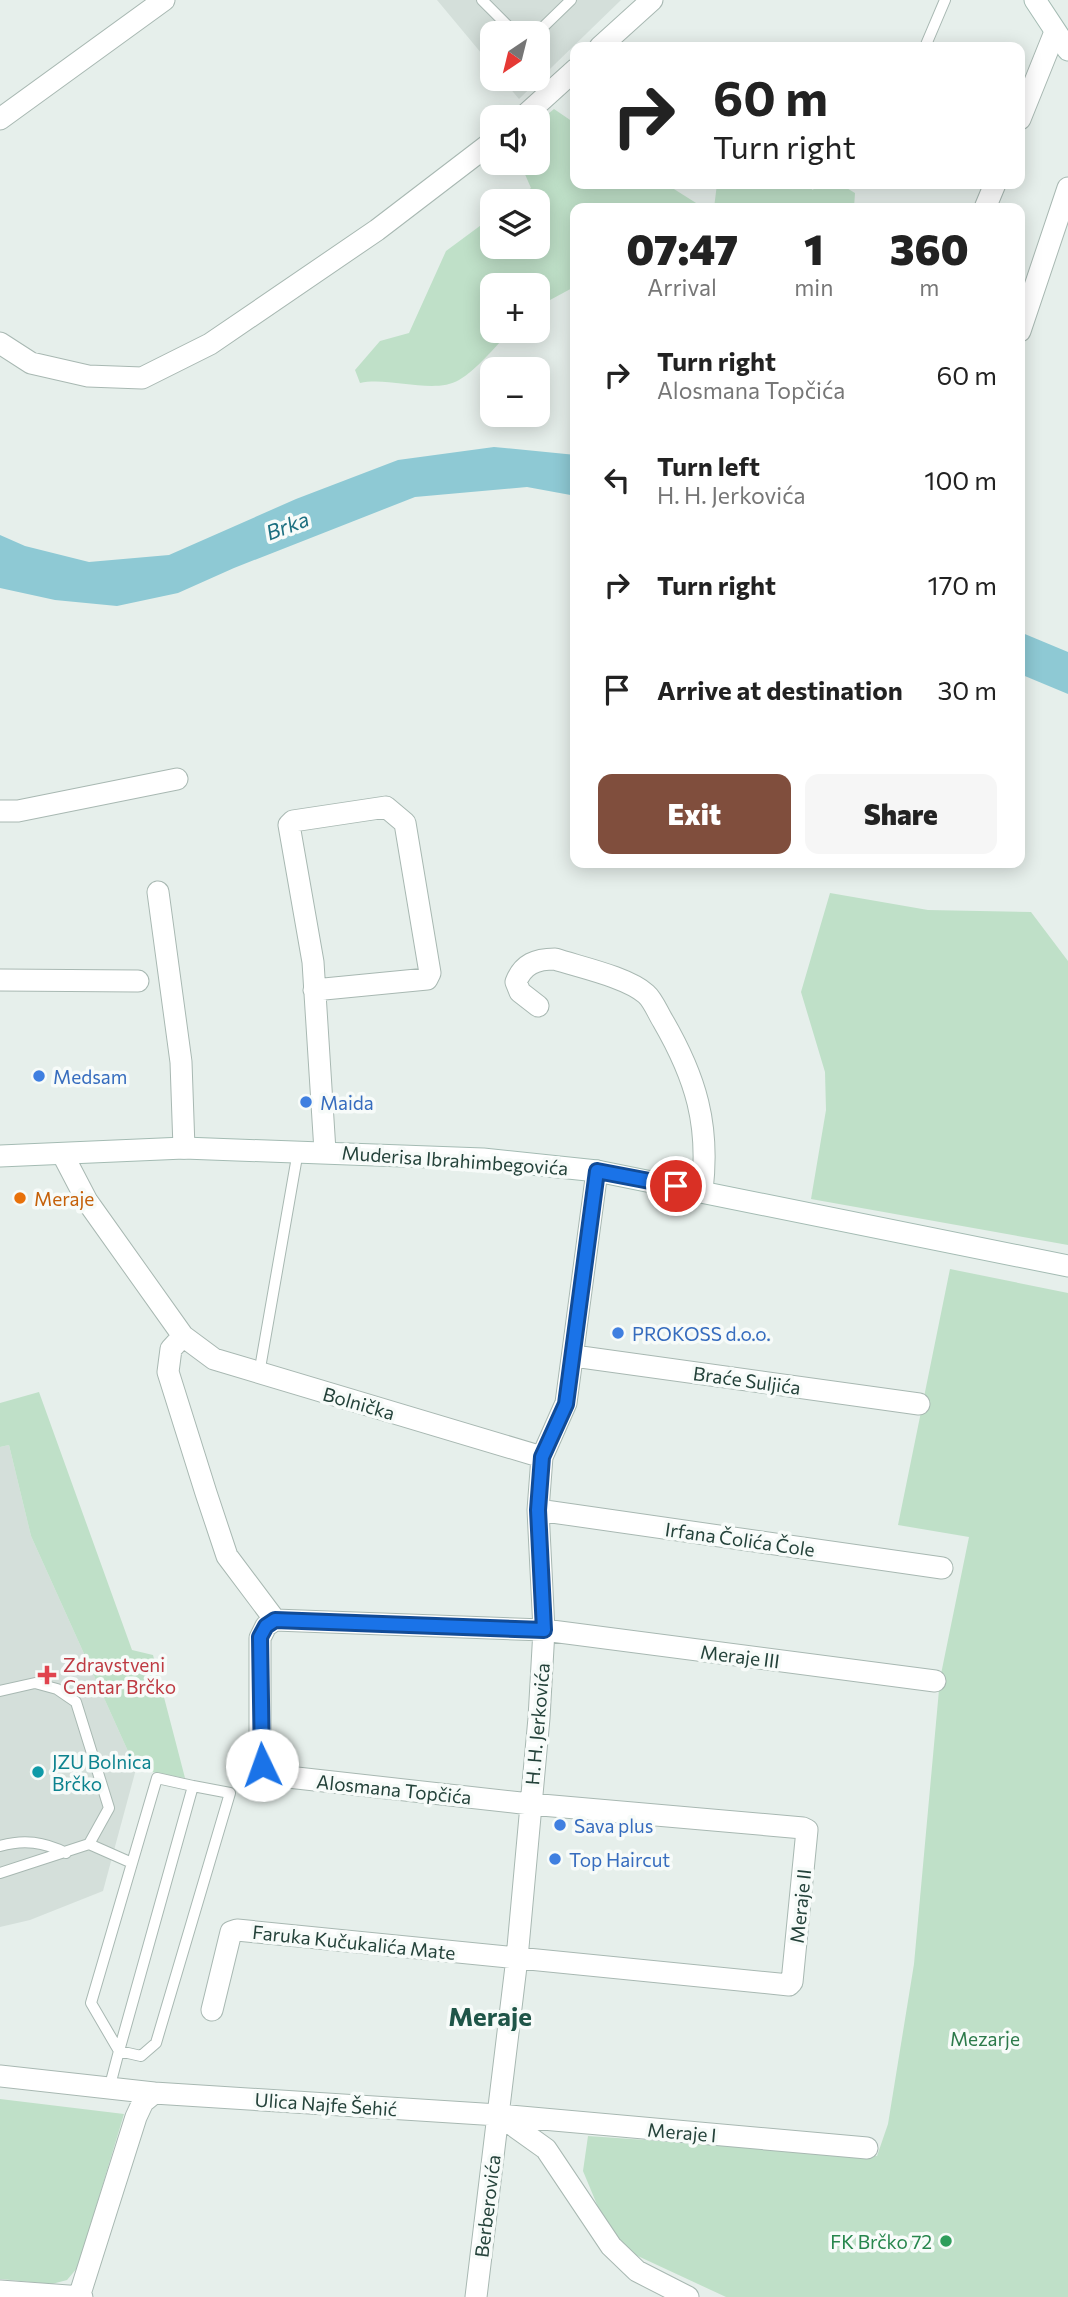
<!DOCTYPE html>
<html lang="en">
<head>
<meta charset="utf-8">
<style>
  :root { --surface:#fff; --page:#f6f6f6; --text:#222; --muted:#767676; --accent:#804e3d }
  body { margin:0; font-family:Commissioner,sans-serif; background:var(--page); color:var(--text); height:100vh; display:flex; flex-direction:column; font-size:26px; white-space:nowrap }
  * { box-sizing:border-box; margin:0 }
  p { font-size:23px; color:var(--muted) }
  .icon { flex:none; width:38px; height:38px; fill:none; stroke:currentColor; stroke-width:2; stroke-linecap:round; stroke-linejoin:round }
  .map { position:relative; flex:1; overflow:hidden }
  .side { position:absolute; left:570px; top:203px; width:455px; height:665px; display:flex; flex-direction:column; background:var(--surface); border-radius:14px; box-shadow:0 4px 18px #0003 }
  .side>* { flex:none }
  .top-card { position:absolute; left:570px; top:42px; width:455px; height:147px; border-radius:14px; box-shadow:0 4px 18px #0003; background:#fff; color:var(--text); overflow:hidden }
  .needle { width:46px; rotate:215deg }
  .controls { position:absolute; left:480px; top:21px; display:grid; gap:14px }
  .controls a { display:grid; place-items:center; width:70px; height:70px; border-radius:14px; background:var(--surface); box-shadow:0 4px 18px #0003; font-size:35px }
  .pin { position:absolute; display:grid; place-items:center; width:60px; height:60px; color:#fff; margin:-30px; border:4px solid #fff; border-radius:50%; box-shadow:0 2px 7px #0007 }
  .me { position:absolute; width:77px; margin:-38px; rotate:357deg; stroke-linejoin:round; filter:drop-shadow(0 0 5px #0008) }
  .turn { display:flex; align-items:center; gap:24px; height:147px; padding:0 28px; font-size:32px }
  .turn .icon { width:91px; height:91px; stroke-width:2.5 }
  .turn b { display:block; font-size:49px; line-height:60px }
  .eta { display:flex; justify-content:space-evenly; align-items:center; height:119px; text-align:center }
  .eta b { font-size:42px; font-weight:800; line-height:49px }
  .action { display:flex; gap:14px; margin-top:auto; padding:14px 28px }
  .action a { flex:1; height:80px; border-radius:14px; background:var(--accent); color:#fff; font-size:28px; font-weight:800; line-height:80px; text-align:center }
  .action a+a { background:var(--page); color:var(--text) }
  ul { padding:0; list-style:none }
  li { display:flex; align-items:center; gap:21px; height:105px; padding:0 28px }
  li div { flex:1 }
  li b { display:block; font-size:26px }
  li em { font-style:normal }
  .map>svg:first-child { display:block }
  .built { fill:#d4dfda }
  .green { fill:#bfe0c8 }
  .water { fill:#8ec9d4 }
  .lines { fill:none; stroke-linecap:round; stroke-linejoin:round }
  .lane-casing { stroke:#a8b8b2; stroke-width:12 }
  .street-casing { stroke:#a8b8b2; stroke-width:23 }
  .secondary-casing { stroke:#a4bbb3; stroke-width:23 }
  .lane { stroke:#fff; stroke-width:10 }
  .street { stroke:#fff; stroke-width:21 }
  .secondary { stroke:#fff; stroke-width:21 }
  .route-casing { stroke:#114b97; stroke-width:18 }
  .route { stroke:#1a73e8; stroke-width:12 }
  .shop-dot { fill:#3f7fe0; stroke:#f7fbf9; stroke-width:2.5 }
  .food-dot { fill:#e8710a; stroke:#f7fbf9; stroke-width:2.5 }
  .health-dot { fill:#e0444e; stroke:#f7fbf9; stroke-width:2.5 }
  .culture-dot { fill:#0f9aa8; stroke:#f7fbf9; stroke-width:2.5 }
  .leisure-dot { fill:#2e9e5b; stroke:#f7fbf9; stroke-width:2.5 }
  .labels { text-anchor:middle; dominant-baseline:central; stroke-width:7; stroke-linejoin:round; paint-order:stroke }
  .shop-label { font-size:19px; fill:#366cbe; stroke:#f7fbf9; text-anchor:start }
  .street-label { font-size:19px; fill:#24423a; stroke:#f7fbf9 }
  .food-label { font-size:19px; fill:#c56008; stroke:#f7fbf9; text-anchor:start }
  .health-label { font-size:19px; fill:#be3a42; stroke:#f7fbf9; text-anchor:start }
  .culture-label { font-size:19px; fill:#0d838f; stroke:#f7fbf9; text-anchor:start }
  .park-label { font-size:19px; fill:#2d7a4b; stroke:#f7fbf9 }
  .leisure-label { font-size:19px; fill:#27864d; stroke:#f7fbf9; text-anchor:end }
  .water-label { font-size:21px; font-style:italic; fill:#1c6f80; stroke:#f7fbf9 }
  .district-label { font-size:26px; font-weight:bold; fill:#1f5548; stroke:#f7fbf9 }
</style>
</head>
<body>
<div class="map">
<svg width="1068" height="2297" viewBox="0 0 1068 2297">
  <rect width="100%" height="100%" fill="#e6efeb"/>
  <!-- built -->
  <path class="built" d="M 437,0 L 621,0 L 519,99 L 502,79 L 537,79 L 537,33 L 492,33 L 492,66 Z
    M 9,1445 L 31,1536 L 136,1769 L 103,1891 L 30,1920 L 0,1927 L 0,1447 Z"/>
  <!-- green -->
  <path class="green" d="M 554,109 L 576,124 L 576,184 L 666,184 L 704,208 L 576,208 L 576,286 L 537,307 L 537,285 L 492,285 L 492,331 L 511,331 C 495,346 478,369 459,380 C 434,395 388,376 360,383 L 355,370 L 380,341 L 409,333 L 446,251 L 492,217 L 492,247 L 537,247 L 537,201 L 513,201 L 531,188 L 520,163 L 537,163 L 537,123 Z
    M 717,184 L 804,184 L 813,190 L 816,184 L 840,184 L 855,193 L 854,208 L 714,208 Z
    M 830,893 L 928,910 L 1031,912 L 1068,961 L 1068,1245 L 811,1199 L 826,1110 L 825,1072 L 801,992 Z
    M 950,1269 L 1068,1293 L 1068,2297 L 726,2297 L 627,2251 L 603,2219 L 583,2171 L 588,2136 L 877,2156 L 888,2124 L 914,1964 L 940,1679 L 969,1537 L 898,1525 Z
    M 39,1392 L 132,1650 L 153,1655 L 185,1778 L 136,1769 L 31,1536 L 9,1445 L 0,1447 L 0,1403 Z
    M 0,2099 L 124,2114 L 78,2267 L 67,2280 L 52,2284 L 0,2279 Z"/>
  <!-- water -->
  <path class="water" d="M 494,447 L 576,455 L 576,496 L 527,487 L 415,497 L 234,568 L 178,593 L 117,606 L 55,600 L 0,588 L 0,535 L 25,546 L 89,562 L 169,555 L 296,499 L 398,460 Z
    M 1020,632 L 1068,652 L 1068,694 L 1020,674 Z"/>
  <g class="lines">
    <defs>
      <path id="lane" d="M 482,0 L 514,32 L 520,33
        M 531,33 L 538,32 L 571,0
        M 925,47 L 945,0
        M 259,1374 L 298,1151
        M 0,1691 L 35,1683 L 57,1689 L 76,1702 L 109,1808 L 89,1844 L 0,1873
        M 89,1844 L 132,1863
        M 0,1846 C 24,1839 44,1842 66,1853
        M 109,2089 L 119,2051 L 193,1786 L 230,1793 L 156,2043 L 141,2056 L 119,2051 L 91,2003 L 157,1778 L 193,1786"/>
      <path id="street" d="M 600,47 L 652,0
        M 523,117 L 576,69
        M 0,119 L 164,0
        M 1020,119 L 1055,32
        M 985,208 L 995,184
        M 1020,331 L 1068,188
        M 0,343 L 31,363 L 88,376 L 142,378 L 210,344 L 377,230 L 492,142
        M 0,811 L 18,811 L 177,779
        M 158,892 L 181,1062 L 184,1148
        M 0,980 L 138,981
        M 314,990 L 427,979 L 430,973 L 405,823 L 386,807 L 293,821 L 289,825 L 313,962 L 325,1151
        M 538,1006 L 520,992 L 516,982 C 523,964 536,959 555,959 C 579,967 627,977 646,994 C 653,1000 658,1013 663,1021 C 696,1078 710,1125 702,1191
        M 63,1155 L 87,1201 L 183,1336 L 214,1359 L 542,1457
        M 183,1336 L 171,1349 L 168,1372 L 206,1493 L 227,1556 L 275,1620
        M 574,1356 L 919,1404
        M 538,1510 L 942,1568
        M 212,2010 L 231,1932 L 237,1930 L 789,1985 L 792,1982 L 807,1830 L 803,1828 L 530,1804 L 270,1775 L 260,1755 L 260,1638 L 266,1626 L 275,1620 L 544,1630 L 935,1681
        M 0,2076 L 154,2093
        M 500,2116 L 546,2149 L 611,2246 L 637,2271 L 688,2297
        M 0,2291 L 82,2297
        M 79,2297 L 136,2117 L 143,2102 L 154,2093 L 498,2115 L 867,2148
        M 476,2297 L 517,1958 L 539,1718 L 544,1630 L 538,1510 L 542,1457 L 566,1403 L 597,1171"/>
      <path id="secondary" d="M 1035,0 L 1068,50
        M 0,1156 L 184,1148 L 483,1159 L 597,1171 L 1068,1266"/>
    </defs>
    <!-- lane casing -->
    <use href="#lane" class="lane-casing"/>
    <!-- street casing -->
    <use href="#street" class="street-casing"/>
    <!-- secondary casing -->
    <use href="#secondary" class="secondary-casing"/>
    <!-- lane -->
    <use href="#lane" class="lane"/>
    <!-- street -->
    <use href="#street" class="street"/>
    <!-- secondary -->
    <use href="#secondary" class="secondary"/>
  </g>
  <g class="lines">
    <defs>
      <path id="route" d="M 262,1765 L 260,1637 L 266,1626 L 275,1620 L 544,1630 L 538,1510 L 542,1457 L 566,1404 L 597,1171 L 676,1186"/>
    </defs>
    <!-- route casing -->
    <use href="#route" class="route-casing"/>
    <!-- route -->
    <use href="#route" class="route"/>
  </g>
  <!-- markers -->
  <g class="shop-dot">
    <circle cx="39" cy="1076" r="7"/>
    <circle cx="306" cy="1102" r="7"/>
    <circle cx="618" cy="1333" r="7"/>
    <circle cx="560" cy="1825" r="7"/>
    <circle cx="555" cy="1859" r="7"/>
  </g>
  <circle class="food-dot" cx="20" cy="1198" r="7"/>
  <path class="health-dot" d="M43.5 1664.5h7v7h7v7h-7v7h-7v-7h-7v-7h7z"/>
  <circle class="culture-dot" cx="38" cy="1772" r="7"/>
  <circle class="leisure-dot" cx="946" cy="2241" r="7"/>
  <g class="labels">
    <!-- shop labels -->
    <g class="shop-label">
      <text x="53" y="1076">Medsam</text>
      <text x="320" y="1102">Maida</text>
      <text x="632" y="1333">PROKOSS d.o.o.</text>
      <text x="574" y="1825">Sava plus</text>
      <text x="569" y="1859">Top Haircut</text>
    </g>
    <!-- street labels -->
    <g class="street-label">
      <text transform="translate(455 1160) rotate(4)">Muderisa Ibrahimbegovića</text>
      <text transform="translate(747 1380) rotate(8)">Braće Suljića</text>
      <text transform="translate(359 1403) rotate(16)">Bolnička</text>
      <text transform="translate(740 1539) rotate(8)">Irfana Čolića Čole</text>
      <text transform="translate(740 1656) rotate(7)">Meraje III</text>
      <text transform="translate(537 1724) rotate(-85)">H. H. Jerkovića</text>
      <text transform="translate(394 1789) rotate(6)">Alosmana Topčića</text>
      <text transform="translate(800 1906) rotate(-84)">Meraje II</text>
      <text transform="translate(354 1942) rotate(6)">Faruka Kučukalića Mate</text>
      <text transform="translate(326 2104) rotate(4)">Ulica Najfe Šehić</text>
      <text transform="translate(682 2132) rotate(5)">Meraje I</text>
      <text transform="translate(487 2206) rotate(-83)">Berberovića</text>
    </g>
    <!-- food labels -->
    <g class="food-label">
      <text x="34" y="1198">Meraje</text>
    </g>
    <!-- health labels -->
    <g class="health-label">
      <text x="63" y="1664">Zdravstveni<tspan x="63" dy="22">Centar Brčko</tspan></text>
    </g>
    <!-- culture labels -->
    <g class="culture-label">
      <text x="52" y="1761">JZU Bolnica<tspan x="52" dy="22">Brčko</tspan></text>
    </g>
    <!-- park labels -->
    <g class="park-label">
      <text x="985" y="2038">Mezarje</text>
    </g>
    <!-- leisure labels -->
    <g class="leisure-label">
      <text x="932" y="2241">FK Brčko 72</text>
    </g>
    <!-- water labels -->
    <g class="water-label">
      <text transform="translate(287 525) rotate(-21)">Brka</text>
    </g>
    <!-- district labels -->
    <g class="district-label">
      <text x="490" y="2015">Meraje</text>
    </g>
  </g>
</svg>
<div class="controls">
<a><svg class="needle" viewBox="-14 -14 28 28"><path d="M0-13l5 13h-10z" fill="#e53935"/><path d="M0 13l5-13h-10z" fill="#767676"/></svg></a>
<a><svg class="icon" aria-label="sound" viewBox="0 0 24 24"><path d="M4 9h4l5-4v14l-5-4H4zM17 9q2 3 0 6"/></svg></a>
<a><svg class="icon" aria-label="layers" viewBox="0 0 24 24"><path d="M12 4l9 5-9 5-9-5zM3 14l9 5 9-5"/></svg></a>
<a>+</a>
<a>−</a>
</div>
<div class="pin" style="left:676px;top:1186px;background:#d93025"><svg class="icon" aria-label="arrive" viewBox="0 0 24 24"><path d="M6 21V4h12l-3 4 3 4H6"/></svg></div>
<svg class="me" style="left:262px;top:1765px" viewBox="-20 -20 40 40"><circle r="19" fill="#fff"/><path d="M0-13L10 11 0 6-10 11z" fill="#1a73e8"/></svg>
<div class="top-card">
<div class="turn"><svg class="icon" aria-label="right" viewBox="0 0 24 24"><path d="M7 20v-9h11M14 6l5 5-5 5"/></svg><div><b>60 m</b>Turn right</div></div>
</div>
<section class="side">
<div class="eta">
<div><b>07:47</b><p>Arrival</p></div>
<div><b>1</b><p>min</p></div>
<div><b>360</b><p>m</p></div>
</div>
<ul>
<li><svg class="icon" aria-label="right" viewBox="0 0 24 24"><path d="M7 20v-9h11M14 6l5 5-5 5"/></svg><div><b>Turn right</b><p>Alosmana Topčića</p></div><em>60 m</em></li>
<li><svg class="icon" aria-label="left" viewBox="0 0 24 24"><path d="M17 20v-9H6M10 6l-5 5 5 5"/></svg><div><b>Turn left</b><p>H. H. Jerkovića</p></div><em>100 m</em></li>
<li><svg class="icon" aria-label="right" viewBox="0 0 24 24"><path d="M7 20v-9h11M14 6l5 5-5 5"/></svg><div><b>Turn right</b></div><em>170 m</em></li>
<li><svg class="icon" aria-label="arrive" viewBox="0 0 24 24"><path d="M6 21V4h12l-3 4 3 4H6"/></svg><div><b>Arrive at destination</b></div><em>30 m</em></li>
</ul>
<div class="action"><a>Exit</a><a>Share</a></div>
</section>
</div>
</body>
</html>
